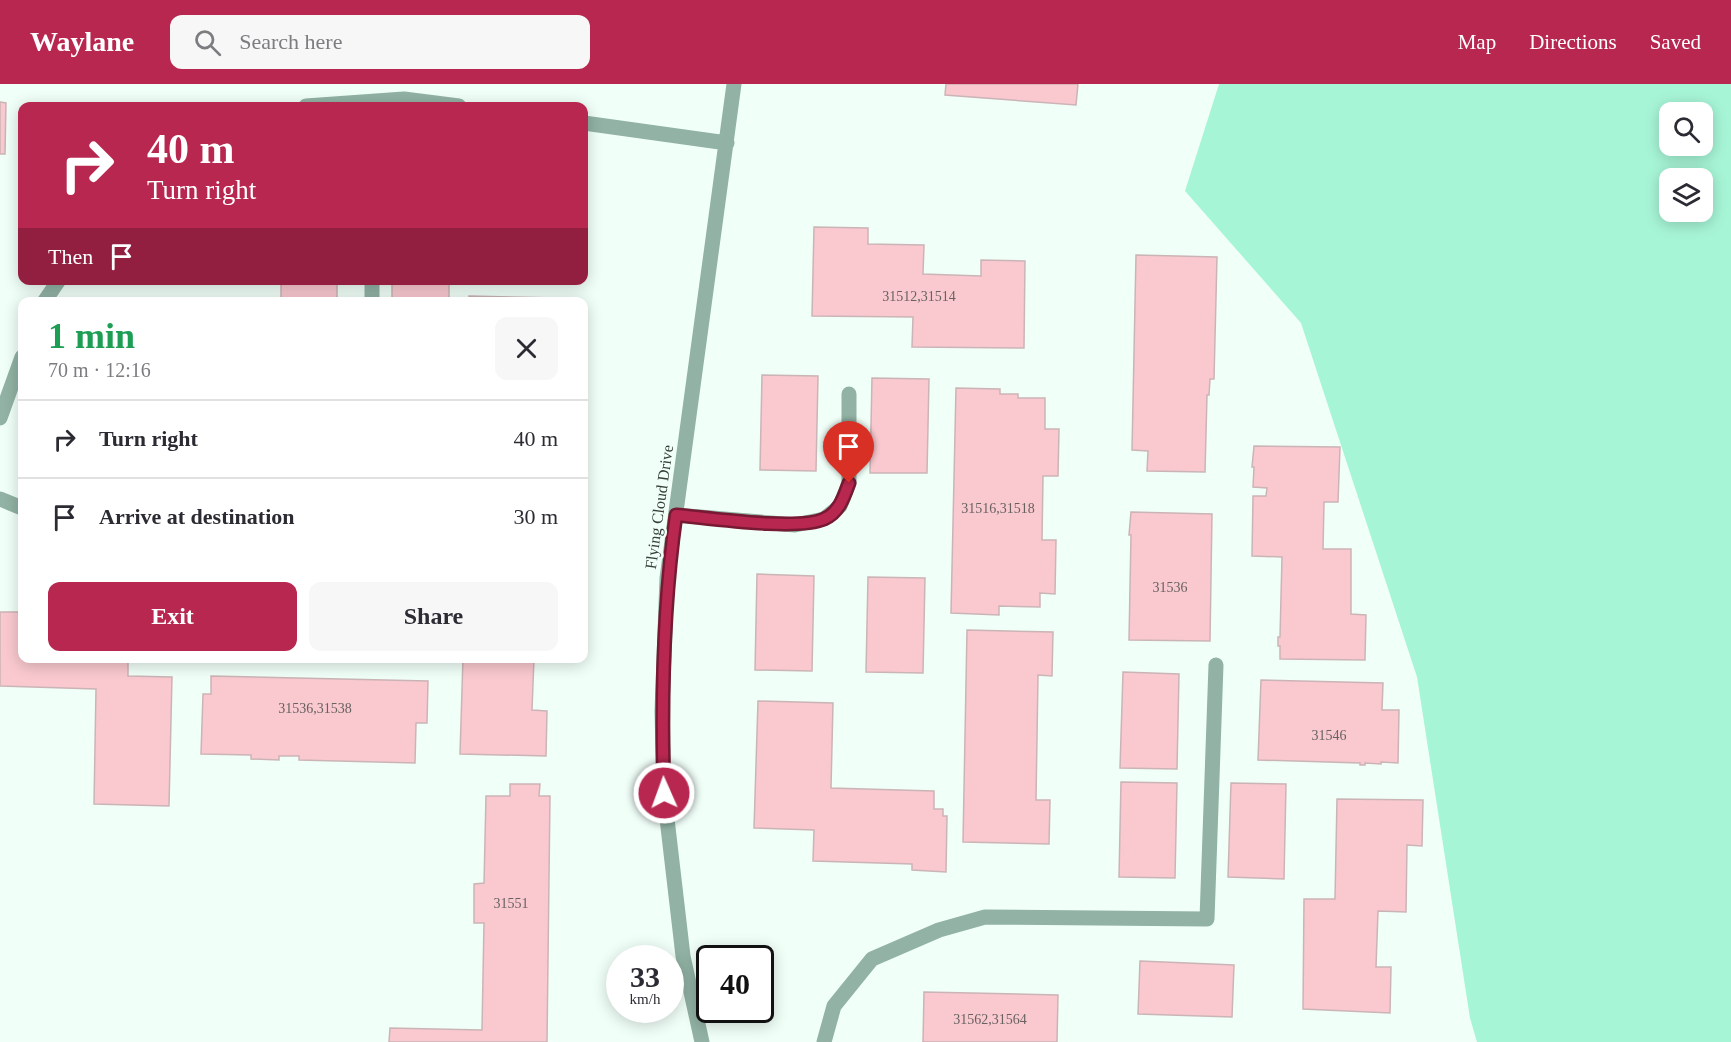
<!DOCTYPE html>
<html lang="en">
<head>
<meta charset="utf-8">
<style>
  :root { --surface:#fff; --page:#f7f7f7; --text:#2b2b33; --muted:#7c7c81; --line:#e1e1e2; --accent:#b82750 }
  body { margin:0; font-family:Georgia,serif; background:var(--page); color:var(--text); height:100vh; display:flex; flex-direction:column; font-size:22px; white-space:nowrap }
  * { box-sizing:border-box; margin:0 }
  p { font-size:20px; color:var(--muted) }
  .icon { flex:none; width:33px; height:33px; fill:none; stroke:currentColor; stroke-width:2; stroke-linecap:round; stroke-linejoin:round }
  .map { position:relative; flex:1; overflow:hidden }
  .panel { position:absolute; left:18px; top:213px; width:570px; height:366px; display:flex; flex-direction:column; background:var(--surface); border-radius:12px; box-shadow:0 3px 15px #0003 }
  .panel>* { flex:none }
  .guide { position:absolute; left:18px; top:18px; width:570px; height:183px; border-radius:12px; box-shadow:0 3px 15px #0003; background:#b82750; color:#fff; overflow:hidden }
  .buttons { position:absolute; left:1659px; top:18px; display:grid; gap:12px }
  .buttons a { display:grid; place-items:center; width:54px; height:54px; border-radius:12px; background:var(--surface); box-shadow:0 3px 15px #0003; font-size:30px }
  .speed { position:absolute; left:606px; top:861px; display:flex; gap:12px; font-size:30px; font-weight:700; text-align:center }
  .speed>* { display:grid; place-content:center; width:78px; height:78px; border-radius:50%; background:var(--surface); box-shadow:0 3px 15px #0003; line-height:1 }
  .speed small { font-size:15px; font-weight:400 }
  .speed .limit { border:3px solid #111; border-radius:9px; background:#fff; color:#111 }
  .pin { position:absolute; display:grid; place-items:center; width:51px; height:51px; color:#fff; margin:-62px -26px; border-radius:50% 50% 50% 0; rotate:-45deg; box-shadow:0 0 6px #0007 }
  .pin .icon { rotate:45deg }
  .me { position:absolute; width:66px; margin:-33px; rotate:358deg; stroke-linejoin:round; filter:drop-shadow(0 0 4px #0008) }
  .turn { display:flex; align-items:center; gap:21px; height:126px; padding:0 30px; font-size:27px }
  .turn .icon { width:78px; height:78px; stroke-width:2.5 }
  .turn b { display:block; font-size:42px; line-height:51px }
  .then { display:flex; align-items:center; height:57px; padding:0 30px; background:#0003; gap:12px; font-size:22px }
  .round { display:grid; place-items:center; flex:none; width:63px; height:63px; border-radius:12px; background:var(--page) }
  .headline { display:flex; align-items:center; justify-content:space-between; height:102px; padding:0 30px }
  h1 { font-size:36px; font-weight:600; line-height:45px; color:#1e9e55 }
  .cta { display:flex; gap:12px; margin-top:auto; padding:12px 30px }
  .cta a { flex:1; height:69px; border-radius:12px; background:var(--accent); color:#fff; font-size:24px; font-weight:600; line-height:69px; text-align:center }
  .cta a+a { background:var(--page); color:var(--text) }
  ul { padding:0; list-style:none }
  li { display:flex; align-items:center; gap:18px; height:78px; padding:0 30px; border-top:2px solid var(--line) }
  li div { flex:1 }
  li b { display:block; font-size:22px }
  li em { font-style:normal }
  header { display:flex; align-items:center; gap:36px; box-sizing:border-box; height:84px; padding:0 30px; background:var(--accent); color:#fff }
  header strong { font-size:28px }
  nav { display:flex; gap:33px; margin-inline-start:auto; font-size:21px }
  .search { width:420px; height:54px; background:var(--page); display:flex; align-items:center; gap:15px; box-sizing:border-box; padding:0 21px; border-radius:12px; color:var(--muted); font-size:22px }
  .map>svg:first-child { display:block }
  .green { fill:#a7f5d7; fill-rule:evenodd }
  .building { fill:#f9c9cf; stroke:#cbb4b6; stroke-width:1.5 }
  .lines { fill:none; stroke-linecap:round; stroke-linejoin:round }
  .minor { stroke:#91b2a4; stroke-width:15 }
  .route-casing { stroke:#781934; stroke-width:15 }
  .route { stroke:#b82750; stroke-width:10 }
  .labels { text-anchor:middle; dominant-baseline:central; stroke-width:5; stroke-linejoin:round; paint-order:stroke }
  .number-label { font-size:14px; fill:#676260 }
  .street-label { font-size:16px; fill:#363f3b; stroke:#f1fff9 }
</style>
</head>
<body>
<header>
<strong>Waylane</strong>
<div class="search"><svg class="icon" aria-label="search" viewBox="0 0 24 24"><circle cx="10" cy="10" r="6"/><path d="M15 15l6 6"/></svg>Search here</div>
<nav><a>Map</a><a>Directions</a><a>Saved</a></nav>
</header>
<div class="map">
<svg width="1731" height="958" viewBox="0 0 1731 958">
  <rect width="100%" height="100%" fill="#f1fff9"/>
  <!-- green -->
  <path class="green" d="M 1219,0 L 1731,0 L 1731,958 L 1477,958 L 1470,934 L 1417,593 L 1301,239 L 1185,107 ZM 1670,28 L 1702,28 L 1702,62 L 1670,62 ZM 1670,94 L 1702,94 L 1702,128 L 1670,128 Z"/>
  <!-- building -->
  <path class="building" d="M 946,0 L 1078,0 L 1076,21 L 945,11 Z
    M 0,18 L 6,19 L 5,70 L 0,70 Z
    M 814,143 L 868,144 L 868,160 L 924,161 L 923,190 L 981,192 L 981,176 L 1025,177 L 1024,264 L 912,263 L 913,233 L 812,232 Z
    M 1136,171 L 1217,173 L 1214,295 L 1210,295 L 1209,311 L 1207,311 L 1205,388 L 1147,387 L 1148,367 L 1132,366 Z
    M 281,196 L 337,196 L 337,218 L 281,218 Z
    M 392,196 L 449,196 L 449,218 L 392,218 Z
    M 469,212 L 556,214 L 556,218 L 469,218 Z
    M 762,291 L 818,292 L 816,387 L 760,386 Z
    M 872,294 L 929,295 L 927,389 L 870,389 Z
    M 956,304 L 1000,305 L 1000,310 L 1018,310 L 1018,314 L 1045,314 L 1045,345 L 1059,345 L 1058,392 L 1043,392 L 1042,456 L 1056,456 L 1055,510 L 1040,509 L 1040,523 L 999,522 L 999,531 L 951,529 Z
    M 1254,362 L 1340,363 L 1338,418 L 1324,418 L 1323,465 L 1351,465 L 1351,530 L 1366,531 L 1365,576 L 1280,575 L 1280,562 L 1278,562 L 1278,553 L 1280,553 L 1282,473 L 1252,472 L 1253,412 L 1266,412 L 1267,404 L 1253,403 L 1254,383 L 1252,383 Z
    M 1131,428 L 1212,430 L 1210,557 L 1129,556 L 1131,451 L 1129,451 Z
    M 757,490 L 814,492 L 812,587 L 755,586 Z
    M 868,493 L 925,494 L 923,589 L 866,588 Z
    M 0,528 L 22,528 L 22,574 L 128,574 L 128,592 L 172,593 L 169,722 L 94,720 L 96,605 L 0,602 Z
    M 967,546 L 1053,548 L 1052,592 L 1038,591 L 1036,716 L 1050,716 L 1049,760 L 963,758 Z
    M 463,574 L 534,574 L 532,626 L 547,627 L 546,672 L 460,670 Z
    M 1123,588 L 1179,590 L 1177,685 L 1120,684 Z
    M 211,592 L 428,597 L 427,639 L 416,639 L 415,679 L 299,676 L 299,672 L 279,672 L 279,676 L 251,675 L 251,671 L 201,670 L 203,610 L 211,610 Z
    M 1261,596 L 1383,599 L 1382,626 L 1399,626 L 1398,679 L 1381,678 L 1381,680 L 1365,679 L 1365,681 L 1360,681 L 1360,679 L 1258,676 Z
    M 758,617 L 833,619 L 831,704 L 934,707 L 934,725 L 943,725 L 943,732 L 947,732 L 946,788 L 912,786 L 912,780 L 813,777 L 814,746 L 754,744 Z
    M 1121,698 L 1177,699 L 1175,794 L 1119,793 Z
    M 1231,699 L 1286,700 L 1284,795 L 1228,793 Z
    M 510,700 L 540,700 L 539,712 L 550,712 L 547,958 L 389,958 L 390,944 L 482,946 L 484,839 L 474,839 L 474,800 L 484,799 L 486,712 L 510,712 Z
    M 1337,715 L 1423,716 L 1422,762 L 1407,761 L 1406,828 L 1378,827 L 1376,883 L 1391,883 L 1390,929 L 1303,925 L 1304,815 L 1335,815 Z
    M 1140,877 L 1234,881 L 1232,933 L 1138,930 Z
    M 924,908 L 1058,911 L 1057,958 L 923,958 Z"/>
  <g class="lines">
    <!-- minor -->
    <path class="minor" d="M 306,22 L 404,15 L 459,22
      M 584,39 L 727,59
      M 44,218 L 59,196
      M 372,218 L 372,196
      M 0,334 L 22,273
      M 0,415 L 22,424
      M 676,431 L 795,441 L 824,435 L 840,422 L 849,399 L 849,310
      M 702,958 L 683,872 L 664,709 L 662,627 L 667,494 L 734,0
      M 824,958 L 834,922 L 872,875 L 939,846 L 985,833 L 1207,835 L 1216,581"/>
  </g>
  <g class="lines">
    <defs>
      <path id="route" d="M 664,709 C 661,616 663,523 676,431 C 709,434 797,447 824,435 C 839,429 844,413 849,399"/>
    </defs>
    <!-- route casing -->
    <use href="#route" class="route-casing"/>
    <!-- route -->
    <use href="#route" class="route"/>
  </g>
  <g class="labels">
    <!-- number labels -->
    <g class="number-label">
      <text x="919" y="212">31512,31514</text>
      <text x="998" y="424">31516,31518</text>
      <text x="1170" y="503">31536</text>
      <text x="315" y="624">31536,31538</text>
      <text x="1329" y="651">31546</text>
      <text x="511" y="819">31551</text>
      <text x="990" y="935">31562,31564</text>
    </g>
    <!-- street labels -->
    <g class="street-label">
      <text transform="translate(659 423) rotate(-82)">Flying Cloud Drive</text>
    </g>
  </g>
</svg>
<div class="buttons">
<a><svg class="icon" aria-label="search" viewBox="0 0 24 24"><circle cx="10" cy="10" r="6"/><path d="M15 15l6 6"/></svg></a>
<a><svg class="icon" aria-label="layers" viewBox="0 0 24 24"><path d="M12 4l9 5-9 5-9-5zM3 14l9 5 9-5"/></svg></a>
</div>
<div class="speed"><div>33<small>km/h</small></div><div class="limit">40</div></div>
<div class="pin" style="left:849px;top:399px;background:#d93025"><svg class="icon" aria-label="arrive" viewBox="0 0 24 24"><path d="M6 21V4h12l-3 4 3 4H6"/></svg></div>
<svg class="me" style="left:664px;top:709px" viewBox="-20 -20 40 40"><circle r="17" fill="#b82750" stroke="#fff" stroke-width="3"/><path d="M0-11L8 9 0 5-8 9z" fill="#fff"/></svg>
<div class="guide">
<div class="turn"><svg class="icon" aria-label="right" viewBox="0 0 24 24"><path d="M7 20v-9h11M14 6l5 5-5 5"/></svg><div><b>40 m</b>Turn right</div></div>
<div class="then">Then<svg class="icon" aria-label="arrive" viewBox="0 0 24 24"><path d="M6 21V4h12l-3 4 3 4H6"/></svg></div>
</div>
<section class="panel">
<div class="headline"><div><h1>1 min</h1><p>70 m · 12:16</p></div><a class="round"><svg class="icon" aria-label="close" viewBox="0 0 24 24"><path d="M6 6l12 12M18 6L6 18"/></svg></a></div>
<ul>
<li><svg class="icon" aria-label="right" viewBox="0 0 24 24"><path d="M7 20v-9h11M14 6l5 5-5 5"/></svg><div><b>Turn right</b></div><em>40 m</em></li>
<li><svg class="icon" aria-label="arrive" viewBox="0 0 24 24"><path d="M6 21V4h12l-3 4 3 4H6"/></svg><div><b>Arrive at destination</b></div><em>30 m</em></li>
</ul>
<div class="cta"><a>Exit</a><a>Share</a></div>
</section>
</div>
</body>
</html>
